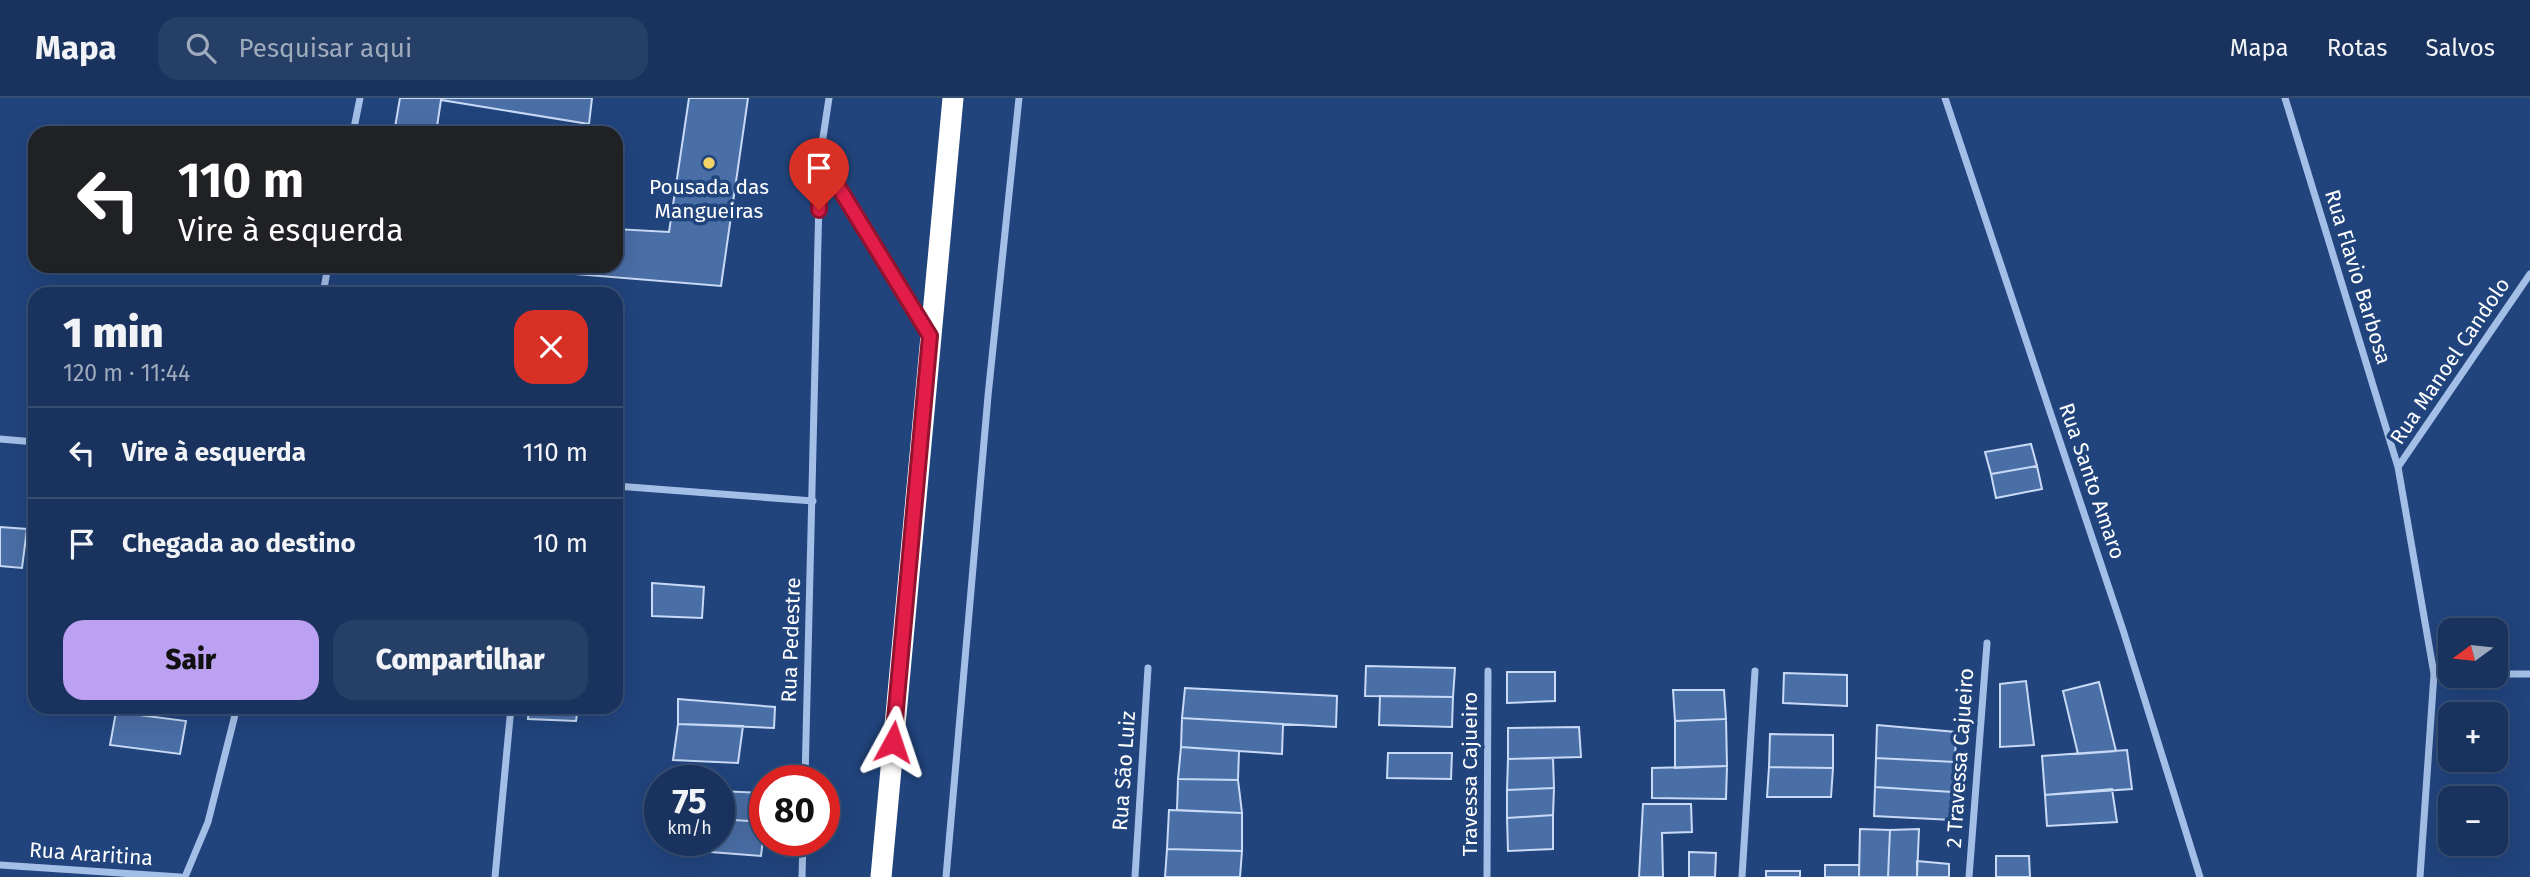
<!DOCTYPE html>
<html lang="pt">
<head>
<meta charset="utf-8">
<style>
  :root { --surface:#19335e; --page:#263f67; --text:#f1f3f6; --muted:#9faabc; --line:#374e73; --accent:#bca0f2 }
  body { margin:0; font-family:"Fira Sans",sans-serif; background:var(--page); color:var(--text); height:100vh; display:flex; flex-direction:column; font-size:26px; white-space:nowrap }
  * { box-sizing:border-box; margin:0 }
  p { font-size:23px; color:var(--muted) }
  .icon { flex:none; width:38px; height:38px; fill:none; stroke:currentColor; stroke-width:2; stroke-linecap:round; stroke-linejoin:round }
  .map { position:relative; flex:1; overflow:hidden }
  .drawer { position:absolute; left:28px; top:189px; width:595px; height:427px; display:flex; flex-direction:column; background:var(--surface); border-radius:21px; box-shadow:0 7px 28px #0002,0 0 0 2px var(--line) }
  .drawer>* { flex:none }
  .guide { position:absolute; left:28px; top:28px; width:595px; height:147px; border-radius:21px; box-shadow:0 7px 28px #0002,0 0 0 2px var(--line); background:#202124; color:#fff; overflow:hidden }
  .needle { width:46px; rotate:255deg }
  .tools { position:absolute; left:2438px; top:520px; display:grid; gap:14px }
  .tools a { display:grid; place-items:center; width:70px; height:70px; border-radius:14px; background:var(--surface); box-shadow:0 7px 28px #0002,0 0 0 2px var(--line); font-size:35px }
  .speed { position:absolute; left:644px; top:667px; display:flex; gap:14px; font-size:35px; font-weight:700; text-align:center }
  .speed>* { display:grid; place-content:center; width:91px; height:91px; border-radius:50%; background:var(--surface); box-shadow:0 7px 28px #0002,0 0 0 2px var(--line); line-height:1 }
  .speed small { font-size:18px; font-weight:400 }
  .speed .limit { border:10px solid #d22; background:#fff; color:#111 }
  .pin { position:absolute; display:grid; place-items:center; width:60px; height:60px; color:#fff; margin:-72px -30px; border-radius:50% 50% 50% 0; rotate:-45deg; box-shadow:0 0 7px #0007 }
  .pin .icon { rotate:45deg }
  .me { position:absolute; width:77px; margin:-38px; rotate:5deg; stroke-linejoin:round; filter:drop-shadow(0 0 5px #0008) }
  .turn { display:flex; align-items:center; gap:24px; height:147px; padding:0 35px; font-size:32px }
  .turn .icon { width:91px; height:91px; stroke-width:2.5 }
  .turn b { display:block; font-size:49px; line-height:60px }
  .round { display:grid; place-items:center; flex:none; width:74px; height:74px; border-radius:21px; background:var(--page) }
  .head { display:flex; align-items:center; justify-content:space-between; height:119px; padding:0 35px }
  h1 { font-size:42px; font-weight:800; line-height:52px }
  .button { display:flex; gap:14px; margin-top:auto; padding:14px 35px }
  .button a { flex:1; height:80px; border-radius:21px; background:var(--accent); color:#111; font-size:28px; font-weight:800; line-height:80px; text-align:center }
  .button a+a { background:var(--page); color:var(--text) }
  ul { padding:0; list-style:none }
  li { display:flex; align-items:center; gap:21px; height:91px; padding:0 35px; border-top:2px solid var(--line) }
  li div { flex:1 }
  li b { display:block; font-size:26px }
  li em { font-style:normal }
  header { display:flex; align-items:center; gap:42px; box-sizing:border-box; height:98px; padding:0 35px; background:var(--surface); border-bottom:2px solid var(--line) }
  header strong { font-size:33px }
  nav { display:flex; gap:38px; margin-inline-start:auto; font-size:24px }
  .search { width:490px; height:63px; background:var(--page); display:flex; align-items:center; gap:18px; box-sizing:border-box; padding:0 24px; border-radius:21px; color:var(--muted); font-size:26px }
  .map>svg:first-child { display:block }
  .building { fill:#4a6ea6; stroke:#c8daf5; stroke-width:2 }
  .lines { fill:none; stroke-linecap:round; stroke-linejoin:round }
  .street { stroke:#a4bfe7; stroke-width:7 }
  .highway { stroke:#fff; stroke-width:21 }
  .route-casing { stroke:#92132f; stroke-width:18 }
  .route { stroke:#e11d48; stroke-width:12 }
  .poi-dot { fill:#f3d266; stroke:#21447d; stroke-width:2.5 }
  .labels { text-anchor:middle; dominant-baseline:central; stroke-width:7; stroke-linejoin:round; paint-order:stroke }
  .poi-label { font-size:21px; fill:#fff; stroke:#21447d }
  .street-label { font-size:21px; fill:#fff; stroke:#21447d }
</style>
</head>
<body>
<header>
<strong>Mapa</strong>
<div class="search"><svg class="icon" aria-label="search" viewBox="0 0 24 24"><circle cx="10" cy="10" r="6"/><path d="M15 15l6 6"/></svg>Pesquisar aqui</div>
<nav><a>Mapa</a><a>Rotas</a><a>Salvos</a></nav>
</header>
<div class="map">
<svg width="2530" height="779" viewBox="0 0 2530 779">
  <rect width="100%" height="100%" fill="#21447d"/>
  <!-- building -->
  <path class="building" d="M 400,0 L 592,0 L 589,26 L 441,2 L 436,35 L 394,35 Z
    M 689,0 L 748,0 L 721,188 L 476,168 L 616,168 L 616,131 L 669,134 Z
    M 2031,346 L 2037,368 L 1991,376 L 1985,354 Z
    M 2037,368 L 2042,391 L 1996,400 L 1991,376 Z
    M 0,429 L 27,431 L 22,470 L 0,468 Z
    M 652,485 L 704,489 L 702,520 L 652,518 Z
    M 35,515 L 35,545 L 30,544 Z
    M 1366,568 L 1455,570 L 1453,599 L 1365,598 Z
    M 1507,574 L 1555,574 L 1555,603 L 1507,605 Z
    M 1784,575 L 1847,577 L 1847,608 L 1783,605 Z
    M 2026,583 L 2034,647 L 2000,649 L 2000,586 Z
    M 2099,584 L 2116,653 L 2078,656 L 2063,593 Z
    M 1185,590 L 1337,598 L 1336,629 L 1182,620 Z
    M 1673,592 L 1724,592 L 1726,621 L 1675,623 Z
    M 1380,598 L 1453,599 L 1452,629 L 1379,627 Z
    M 678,601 L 775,609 L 774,630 L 678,626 Z
    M 130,609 L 185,609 L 183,617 Z
    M 529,609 L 578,609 L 576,623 L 528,621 Z
    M 116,614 L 186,623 L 180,656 L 110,647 Z
    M 1182,620 L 1283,626 L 1282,656 L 1181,649 Z
    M 1726,621 L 1727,668 L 1675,670 L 1675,623 Z
    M 678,626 L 743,628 L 738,665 L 673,662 Z
    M 1877,627 L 1956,634 L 1955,664 L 1876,660 Z
    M 1579,629 L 1581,659 L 1508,661 L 1508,630 Z
    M 1770,636 L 1833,637 L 1833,670 L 1769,669 Z
    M 1181,649 L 1239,653 L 1238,682 L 1178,681 Z
    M 2127,652 L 2132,691 L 2045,697 L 2042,658 Z
    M 1388,655 L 1452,655 L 1451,681 L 1387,680 Z
    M 1553,660 L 1554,690 L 1507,692 L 1508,661 Z
    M 1876,660 L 1955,664 L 1952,694 L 1875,689 Z
    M 1727,668 L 1726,701 L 1652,700 L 1652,670 Z
    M 1769,669 L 1833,670 L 1831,699 L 1767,699 Z
    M 1178,681 L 1238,682 L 1242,715 L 1177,712 Z
    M 1875,689 L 1952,694 L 1952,722 L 1874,718 Z
    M 1554,690 L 1553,717 L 1507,720 L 1507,692 Z
    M 2112,691 L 2117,724 L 2047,728 L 2045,697 Z
    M 719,693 L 765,695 L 765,724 L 719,721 Z
    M 1643,706 L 1691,706 L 1692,734 L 1662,735 L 1663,779 L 1639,779 Z
    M 1169,712 L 1242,715 L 1242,753 L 1167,751 Z
    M 1553,717 L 1553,751 L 1508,753 L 1507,720 Z
    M 719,721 L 765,724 L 761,758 L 698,753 L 698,742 L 719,742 Z
    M 1860,731 L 1890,732 L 1888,779 L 1859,779 Z
    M 1919,731 L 1917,779 L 1888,779 L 1890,732 Z
    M 1167,751 L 1242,753 L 1240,779 L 1165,779 Z
    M 1689,754 L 1716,755 L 1715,779 L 1689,779 Z
    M 1996,758 L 2029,758 L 2030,779 L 1996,779 Z
    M 1917,763 L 1949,766 L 1949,779 L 1917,779 Z
    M 1825,767 L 1859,767 L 1859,779 L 1825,779 Z
    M 1766,773 L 1800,773 L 1800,779 L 1766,779 Z"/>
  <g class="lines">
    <!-- street -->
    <path class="street" d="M 1945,0 L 2123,532 L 2200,779
      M 2285,0 L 2398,369 L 2434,576 L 2420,779
      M 353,35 L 360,0
      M 820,59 L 926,231
      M 323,196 L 328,168
      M 0,341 L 35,344
      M 2398,369 L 2530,176
      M 616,388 L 813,403
      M 2434,576 L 2450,576
      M 2496,576 L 2530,576
      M 805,682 L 820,59 L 829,0
      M 0,767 L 180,779
      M 185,779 L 208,724 L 237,609
      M 495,779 L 511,609
      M 802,779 L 803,742
      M 946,779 L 988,298 L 1019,0
      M 1135,779 L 1148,570
      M 1487,779 L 1488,573
      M 1742,779 L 1755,573
      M 1969,779 L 1987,545"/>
    <!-- highway -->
    <path class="highway" d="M 881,779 L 953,0"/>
  </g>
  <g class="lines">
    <defs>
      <path id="route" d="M 819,112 L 820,59 L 930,238 L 893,644"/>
    </defs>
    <!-- route casing -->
    <use href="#route" class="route-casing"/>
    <!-- route -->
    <use href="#route" class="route"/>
  </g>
  <!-- markers -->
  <circle class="poi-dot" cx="709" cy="65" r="7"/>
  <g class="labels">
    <!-- poi labels -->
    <g class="poi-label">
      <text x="709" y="89">Pousada das<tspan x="709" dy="24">Mangueiras</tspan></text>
    </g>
    <!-- street labels -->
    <g class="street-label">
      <text transform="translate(2358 179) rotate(73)">Rua Flavio Barbosa</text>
      <text transform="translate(2450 263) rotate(-56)">Rua Manoel Candolo</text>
      <text transform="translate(2092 383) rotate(71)">Rua Santo Amaro</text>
      <text transform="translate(791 542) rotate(-88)">Rua Pedestre</text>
      <text transform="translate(1960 660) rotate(-86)">2 Travessa Cajueiro</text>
      <text transform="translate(1124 673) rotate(-86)">Rua São Luiz</text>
      <text transform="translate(1470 676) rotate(-90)">Travessa Cajueiro</text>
      <text transform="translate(91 756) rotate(4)">Rua Araritina</text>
    </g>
  </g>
</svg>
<div class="tools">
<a><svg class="needle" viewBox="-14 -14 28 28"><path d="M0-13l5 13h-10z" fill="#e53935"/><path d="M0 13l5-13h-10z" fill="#9faabc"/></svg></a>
<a>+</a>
<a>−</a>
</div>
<div class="speed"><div>75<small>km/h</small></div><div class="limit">80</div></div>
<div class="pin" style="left:819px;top:112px;background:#d93025"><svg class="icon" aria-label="arrive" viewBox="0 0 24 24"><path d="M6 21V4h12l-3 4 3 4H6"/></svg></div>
<svg class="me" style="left:893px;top:644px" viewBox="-20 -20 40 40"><path d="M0-17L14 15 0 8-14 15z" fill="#e11d48" stroke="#fff" stroke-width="4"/></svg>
<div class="guide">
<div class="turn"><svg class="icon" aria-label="left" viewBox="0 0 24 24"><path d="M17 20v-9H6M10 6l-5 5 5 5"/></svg><div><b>110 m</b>Vire à esquerda</div></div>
</div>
<section class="drawer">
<div class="head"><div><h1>1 min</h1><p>120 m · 11:44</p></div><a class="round" style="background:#d93025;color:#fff"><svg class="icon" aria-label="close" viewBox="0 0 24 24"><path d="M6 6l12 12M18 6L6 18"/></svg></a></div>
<ul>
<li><svg class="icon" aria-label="left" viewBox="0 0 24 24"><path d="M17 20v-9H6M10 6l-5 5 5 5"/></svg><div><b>Vire à esquerda</b></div><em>110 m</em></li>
<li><svg class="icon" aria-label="arrive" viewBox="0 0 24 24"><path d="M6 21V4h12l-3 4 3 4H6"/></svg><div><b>Chegada ao destino</b></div><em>10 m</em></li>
</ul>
<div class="button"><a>Sair</a><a>Compartilhar</a></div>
</section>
</div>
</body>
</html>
